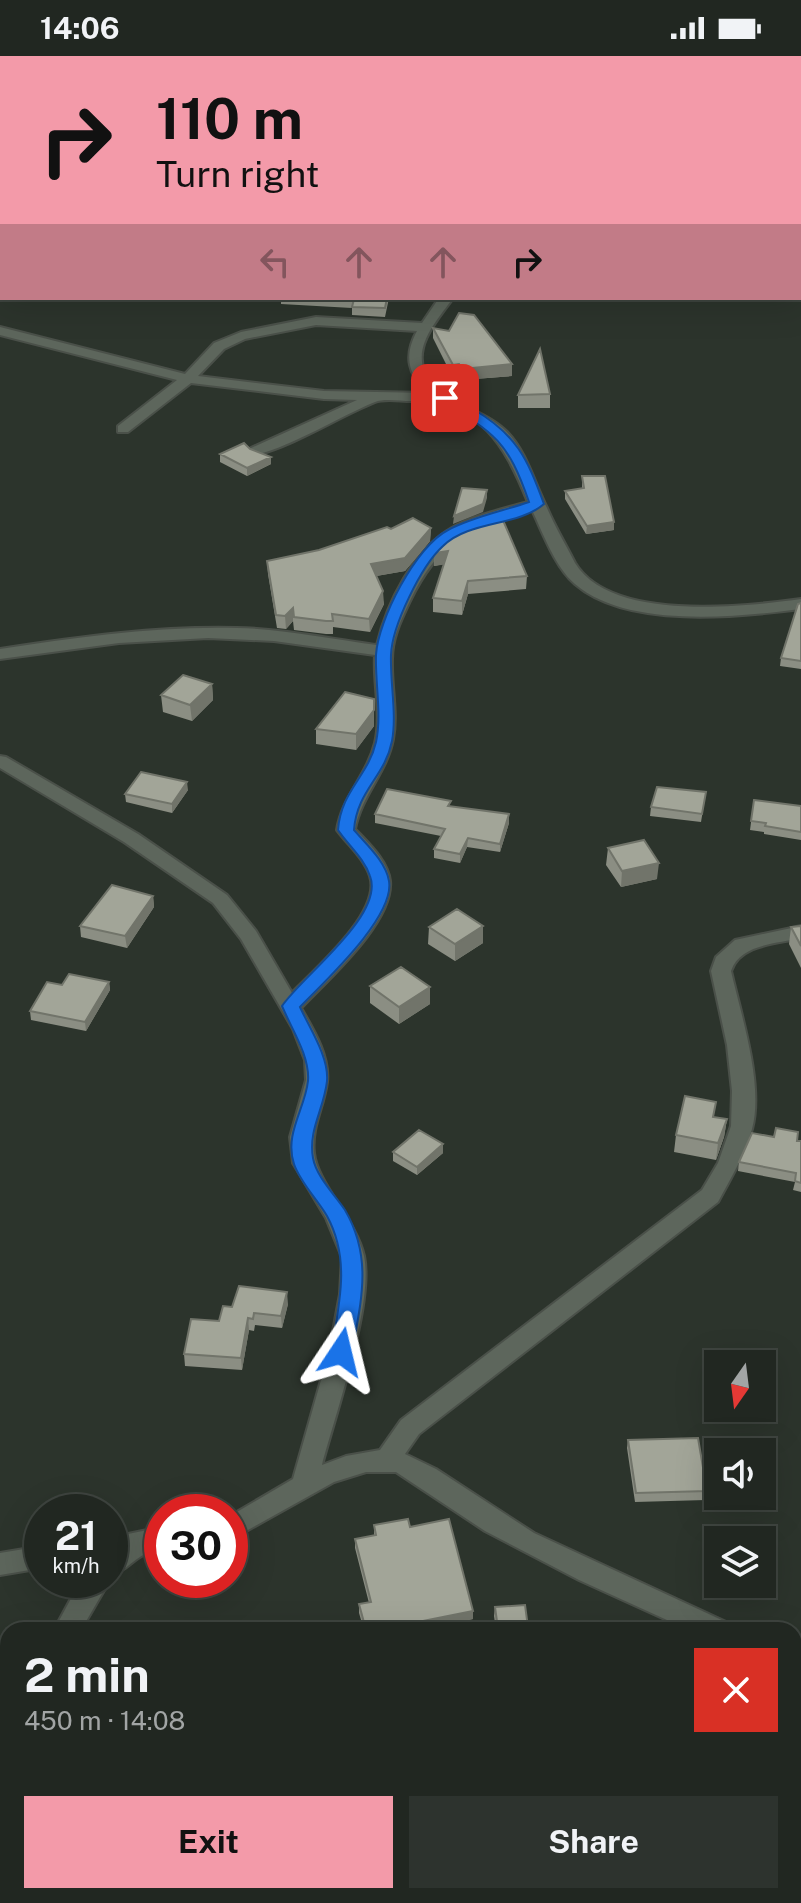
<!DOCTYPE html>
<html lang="en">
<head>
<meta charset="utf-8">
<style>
  :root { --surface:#212721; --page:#2d332e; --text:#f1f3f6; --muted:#a2a5a5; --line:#3e443f; --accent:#f39aa9 }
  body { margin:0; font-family:"Public Sans",sans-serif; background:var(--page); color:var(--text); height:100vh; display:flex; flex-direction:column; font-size:30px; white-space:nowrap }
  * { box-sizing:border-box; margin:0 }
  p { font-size:26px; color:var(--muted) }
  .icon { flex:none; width:44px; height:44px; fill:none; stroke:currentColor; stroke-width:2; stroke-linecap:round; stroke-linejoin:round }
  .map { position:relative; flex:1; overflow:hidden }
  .drawer { position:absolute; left:0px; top:1566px; width:802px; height:282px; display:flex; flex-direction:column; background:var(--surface); border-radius:24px 24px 0 0; box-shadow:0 8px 32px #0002,0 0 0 2px var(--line) }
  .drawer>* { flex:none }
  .guide { position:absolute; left:0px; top:0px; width:802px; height:244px; box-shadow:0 8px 32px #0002,0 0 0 2px var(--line); background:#f39aa9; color:#111; overflow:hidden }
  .needle { width:52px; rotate:194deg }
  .tools { position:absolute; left:704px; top:1294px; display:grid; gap:16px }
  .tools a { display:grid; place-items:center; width:72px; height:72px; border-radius:0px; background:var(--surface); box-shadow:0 8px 32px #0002,0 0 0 2px var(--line); font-size:40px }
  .speed { position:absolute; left:24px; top:1438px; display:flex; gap:16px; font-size:40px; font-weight:700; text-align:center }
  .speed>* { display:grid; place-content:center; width:104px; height:104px; border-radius:50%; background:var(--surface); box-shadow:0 8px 32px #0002,0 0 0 2px var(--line); line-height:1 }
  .speed small { font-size:20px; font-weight:400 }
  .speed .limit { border:12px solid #d22; background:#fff; color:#111 }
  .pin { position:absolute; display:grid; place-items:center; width:68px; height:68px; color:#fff; margin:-34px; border-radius:16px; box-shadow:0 4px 12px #0006 }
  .me { position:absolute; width:88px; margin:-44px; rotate:10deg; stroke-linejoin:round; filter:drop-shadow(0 0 6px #0008) }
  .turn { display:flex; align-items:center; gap:28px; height:168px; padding:0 24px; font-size:36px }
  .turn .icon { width:104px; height:104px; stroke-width:2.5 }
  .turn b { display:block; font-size:56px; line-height:68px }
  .lanes { display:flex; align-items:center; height:76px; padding:0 24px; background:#0003; justify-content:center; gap:40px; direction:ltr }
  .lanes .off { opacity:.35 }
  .round { display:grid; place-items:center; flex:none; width:84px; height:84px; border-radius:0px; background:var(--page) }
  .summary { display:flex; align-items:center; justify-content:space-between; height:136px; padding:0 24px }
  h1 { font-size:48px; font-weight:700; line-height:60px }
  .action { display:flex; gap:16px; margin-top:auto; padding:16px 24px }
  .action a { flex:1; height:92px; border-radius:0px; background:var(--accent); color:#111; font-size:32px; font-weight:700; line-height:92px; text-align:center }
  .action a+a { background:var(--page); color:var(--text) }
  .status { display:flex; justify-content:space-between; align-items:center; height:56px; padding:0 40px; background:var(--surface); direction:ltr }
  .status svg { height:22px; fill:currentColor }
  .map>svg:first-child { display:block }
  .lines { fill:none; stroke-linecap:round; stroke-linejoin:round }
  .minor-casing { stroke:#4a5049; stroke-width:4 }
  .minor { fill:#5d665c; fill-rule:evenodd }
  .wall { fill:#8b8e83 }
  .shaded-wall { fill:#71746a }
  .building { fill:#a2a598; stroke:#71746a; stroke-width:2 }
  .route { fill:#1a73e8; stroke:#114b97; stroke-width:2 }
</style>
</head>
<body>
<div class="status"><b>14:06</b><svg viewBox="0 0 49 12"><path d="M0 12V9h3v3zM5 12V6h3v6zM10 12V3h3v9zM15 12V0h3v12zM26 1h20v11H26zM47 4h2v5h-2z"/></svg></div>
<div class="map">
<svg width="801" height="1847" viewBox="0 0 801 1847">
  <rect width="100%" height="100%" fill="#2c342c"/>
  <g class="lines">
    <defs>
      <path id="minor" d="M 0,133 L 2,134 L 2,142 L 0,141 Z
        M 439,242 L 453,242 C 439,262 414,288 424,314 C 435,344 485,353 507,376 C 527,397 534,426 547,452 C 555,471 566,489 575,507 C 611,566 743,551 801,543 L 801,553 C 738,561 627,573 575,528 C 555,511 543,477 532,454 C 470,472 439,484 410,545 C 401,564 392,582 392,603 C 391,630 398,657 393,683 C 387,716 361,740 355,773 C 368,787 388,805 390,825 C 394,866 327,924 301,952 C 313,973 330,1000 327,1026 C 324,1051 311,1071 314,1097 C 317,1127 356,1164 364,1200 C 374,1247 335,1360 322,1409 L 346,1400 L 380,1394 L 401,1364 L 702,1134 L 718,1107 L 731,1070 L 732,1035 L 727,989 L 711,915 L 716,901 L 735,884 L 801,870 L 801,882 C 776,888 740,888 731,915 C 741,959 764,1029 752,1073 C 744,1100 731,1122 718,1146 L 419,1378 L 405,1398 L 436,1413 L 534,1477 L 726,1566 L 730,1574 L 689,1574 L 579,1524 L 485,1475 L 396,1416 L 366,1416 L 334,1426 L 230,1484 L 230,1460 L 293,1423 L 329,1296 L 340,1238 L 342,1201 L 326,1162 L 293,1107 L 290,1081 L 306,1024 L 305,1004 L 293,973 L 241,883 L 213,847 L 124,786 L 0,712 L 0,700 L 6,701 L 138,778 L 227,839 L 256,875 L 292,937 C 315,913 382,856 370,820 C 364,802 348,789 337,774 C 342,741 367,719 375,687 C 382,658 373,628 375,599 L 274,585 L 208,582 L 119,587 L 0,603 L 0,593 C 78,581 158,570 237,572 C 284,573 330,583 377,589 C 387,547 413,494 452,472 C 475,459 503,453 528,446 C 504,387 481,347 411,345 C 400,345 384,342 375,346 C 336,362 297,388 256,399 L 251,398 L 251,392 L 357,344 L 324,343 L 191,327 L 128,376 L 118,376 L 118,370 L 177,324 L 0,279 L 0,271 L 185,318 L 214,287 L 241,276 L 316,261 L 422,267 ZM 316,269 L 417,275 C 404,299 407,318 428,337 L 324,335 L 198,320 L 224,293 L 245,283 Z
        M 162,1471 L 162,1493 C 133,1498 133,1512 110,1520 L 110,1493 L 128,1478 Z
        M 42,1490 L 42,1512 L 0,1519 L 0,1497 Z
        M 81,1524 L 110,1524 L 81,1574 L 54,1574 Z
        M 8,1603 L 8,1629 L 0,1632 L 0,1606 Z
        M 794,1613 L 801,1615 L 801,1642 L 794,1640 Z"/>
    </defs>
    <!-- minor casing -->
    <use href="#minor" class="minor-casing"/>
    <!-- minor -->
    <use href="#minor" class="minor"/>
  </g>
  <!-- wall -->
  <path class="wall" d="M 281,242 L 389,242 L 385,261 L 352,259 L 352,252 L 281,248 Z
    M 433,272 L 449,275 L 512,320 L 462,324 L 459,319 L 452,320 L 433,282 Z
    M 550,338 L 550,352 L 518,352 L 518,339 Z
    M 250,393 L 271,401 L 271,408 L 247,420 L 220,406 L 220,398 Z
    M 582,420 L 614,466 L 614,474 L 586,478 L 565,443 L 565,435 L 582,432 Z
    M 431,472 L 430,485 L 405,515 L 376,520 L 384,548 L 370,576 L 333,571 L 333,578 L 326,578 L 294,574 L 293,565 L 286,573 L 277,572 L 268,518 L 267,505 L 319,494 L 391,473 Z
    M 435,497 L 527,520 L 526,533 L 468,538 L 462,559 L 433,556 L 433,542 L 444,508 L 434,510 Z
    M 801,547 L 801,613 L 780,610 L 781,602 Z
    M 212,628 L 213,644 L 192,665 L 163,656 L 161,639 Z
    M 374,670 L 356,694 L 316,688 L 316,673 Z
    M 188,734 L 172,757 L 126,746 L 125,738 Z
    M 706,736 L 701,766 L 650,760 L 651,751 Z
    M 754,744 L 801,750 L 801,784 L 764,778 L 764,776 L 750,774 Z
    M 451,751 L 509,767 L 500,796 L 467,791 L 460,807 L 434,802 L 434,793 L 441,780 L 375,767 L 375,758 Z
    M 608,792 L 657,823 L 621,831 L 606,809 Z
    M 153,840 L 154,851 L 127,892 L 81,881 L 80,870 Z
    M 483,870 L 483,887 L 455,905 L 428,888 L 429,871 Z
    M 801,870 L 801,912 L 789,888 L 791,871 Z
    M 109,926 L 110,934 L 86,975 L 31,964 L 30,955 L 62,929 Z
    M 370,930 L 430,948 L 399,968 L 370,947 Z
    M 714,1061 L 727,1063 L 724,1081 L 716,1104 L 674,1096 L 676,1079 Z
    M 797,1085 L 801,1085 L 801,1136 L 793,1134 L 795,1126 L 738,1115 L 739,1106 Z
    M 443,1088 L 443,1097 L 417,1119 L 393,1105 L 393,1096 Z
    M 288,1248 L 282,1272 L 255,1269 L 254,1275 L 249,1274 L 242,1314 L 185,1310 L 184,1298 L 219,1265 Z
    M 628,1384 L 707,1435 L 706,1444 L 635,1446 L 627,1392 Z
    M 374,1469 L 410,1471 L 473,1555 L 473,1563 L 420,1574 L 364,1574 L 359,1557 L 359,1548 L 369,1547 L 355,1492 L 355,1483 L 374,1479 Z
    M 495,1551 L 528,1571 L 528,1574 L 496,1574 L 494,1560 Z"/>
  <!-- shaded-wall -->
  <path class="shaded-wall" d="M 459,308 L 459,319 L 452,320 L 453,309 Z
    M 512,308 L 512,320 L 462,324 L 462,313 Z
    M 271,401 L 271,408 L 247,420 L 247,412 Z
    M 487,434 L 487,442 L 483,456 L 453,468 L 454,460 Z
    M 614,466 L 614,474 L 586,478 L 587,470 Z
    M 431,472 L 430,485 L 405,515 L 371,521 L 371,508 Z
    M 448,495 L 448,508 L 434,510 L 435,497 Z
    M 468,525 L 468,538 L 462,559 L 462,545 Z
    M 383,535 L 384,548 L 370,576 L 369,563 Z
    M 293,552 L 293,565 L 286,573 L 285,560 Z
    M 212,628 L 213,644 L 192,665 L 190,649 Z
    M 374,643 L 374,670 L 356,694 L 356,678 Z
    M 187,726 L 188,734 L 172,757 L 172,748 Z
    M 509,758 L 509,767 L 500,796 L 500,788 Z
    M 468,782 L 467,791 L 460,807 L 460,798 Z
    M 659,807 L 657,823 L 621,831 L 622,815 Z
    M 153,840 L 154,851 L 127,892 L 125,880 Z
    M 483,870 L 483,887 L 455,905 L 455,888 Z
    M 109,926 L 110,934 L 86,975 L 85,966 Z
    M 430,931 L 430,948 L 399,968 L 399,951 Z
    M 727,1063 L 724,1081 L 716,1104 L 718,1087 Z
    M 443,1088 L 443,1097 L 417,1119 L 417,1111 Z
    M 287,1236 L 288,1248 L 282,1272 L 281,1260 Z
    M 248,1262 L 249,1274 L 242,1314 L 241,1302 Z
    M 473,1555 L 473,1563 L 420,1574 L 378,1574 Z"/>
  <!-- building -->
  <path class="building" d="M 654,0 L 690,0 L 688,2 L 653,2 Z
    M 328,242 L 387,242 L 385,252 L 352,251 L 354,243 Z
    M 459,257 L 474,259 L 512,308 L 462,313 L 459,308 L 453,309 L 433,272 L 449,275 Z
    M 540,293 L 550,338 L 518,339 Z
    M 244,387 L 250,393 L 271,401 L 247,412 L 220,398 Z
    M 582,420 L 605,420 L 614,466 L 587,470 L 565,435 L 584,432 Z
    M 462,432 L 487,434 L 483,448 L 454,460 Z
    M 499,455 L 527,520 L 468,525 L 462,545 L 433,542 L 448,495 L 435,497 L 461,473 Z
    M 413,462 L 431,472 L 405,502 L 371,508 L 383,535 L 369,563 L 332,558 L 333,565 L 326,565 L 294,561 L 293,552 L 285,560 L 276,559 L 267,505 L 319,494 L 387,471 L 391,473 Z
    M 801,547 L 801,605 L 781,602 L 798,548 Z
    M 183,619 L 212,628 L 190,649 L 161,639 Z
    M 345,636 L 374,643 L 374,654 L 356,678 L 316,673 Z
    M 141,716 L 187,726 L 172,748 L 125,738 Z
    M 657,731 L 706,736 L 702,758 L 651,751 Z
    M 387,733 L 451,745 L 448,750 L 509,758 L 500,788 L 468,782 L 460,798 L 434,793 L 445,773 L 375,758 Z
    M 754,744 L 801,750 L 801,776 L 765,770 L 766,767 L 751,765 Z
    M 644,784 L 659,807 L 622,815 L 608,792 Z
    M 112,829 L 153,840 L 125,880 L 80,870 Z
    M 457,853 L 483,870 L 455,888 L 429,871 Z
    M 801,870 L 801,890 L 791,871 Z
    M 401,911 L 430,931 L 399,951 L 370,930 Z
    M 69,918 L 109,926 L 85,966 L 30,955 L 47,926 L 62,929 Z
    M 685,1040 L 716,1046 L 713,1061 L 727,1063 L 718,1087 L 676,1079 Z
    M 776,1072 L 798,1076 L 797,1085 L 801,1085 L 801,1127 L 795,1125 L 796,1117 L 739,1106 L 752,1077 L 774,1081 Z
    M 419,1074 L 443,1088 L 417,1111 L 393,1096 Z
    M 239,1230 L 287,1236 L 281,1260 L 254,1257 L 253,1263 L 248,1262 L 241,1302 L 184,1298 L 191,1263 L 219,1265 L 223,1250 L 232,1251 Z
    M 698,1382 L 707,1435 L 636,1437 L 628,1384 Z
    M 408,1463 L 410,1471 L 449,1463 L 473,1555 L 378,1574 L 366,1574 L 359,1548 L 371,1546 L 355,1483 L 376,1479 L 374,1469 Z
    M 525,1549 L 528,1571 L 498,1573 L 495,1551 Z
    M 689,1840 L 743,1840 L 741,1847 L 687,1847 Z"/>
  <!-- route -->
  <path class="route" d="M 445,338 C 455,341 464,348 473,353 C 517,379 527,402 544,448 C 517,471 470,464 443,490 C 421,510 392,570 391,599 C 390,627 397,658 392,685 C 385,721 357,734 354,774 C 367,789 386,806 389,825 C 395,861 324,926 300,951 C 310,973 329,1001 327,1025 C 324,1053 308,1074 313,1102 C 316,1120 335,1139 345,1154 C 373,1202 361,1245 352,1296 L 349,1302 L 341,1305 L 334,1302 L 331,1296 C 339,1249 351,1204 327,1160 C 317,1143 300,1126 294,1108 C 284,1078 305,1053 308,1025 C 310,1000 291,972 282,950 C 302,920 385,859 370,820 C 364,802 348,789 338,774 C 341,734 368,721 376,686 C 382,659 375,627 376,599 C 378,564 416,490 448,474 C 472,461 503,455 529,446 C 508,385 495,377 441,345 L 441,339 Z"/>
</svg>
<div class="tools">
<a><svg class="needle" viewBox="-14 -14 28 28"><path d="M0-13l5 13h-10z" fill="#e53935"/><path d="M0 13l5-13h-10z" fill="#a2a5a5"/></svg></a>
<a><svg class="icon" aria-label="sound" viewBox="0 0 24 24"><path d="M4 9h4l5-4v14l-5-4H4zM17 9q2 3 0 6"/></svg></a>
<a><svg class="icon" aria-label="layers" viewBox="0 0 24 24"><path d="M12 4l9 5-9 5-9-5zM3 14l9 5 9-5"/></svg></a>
</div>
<div class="speed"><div>21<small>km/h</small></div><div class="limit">30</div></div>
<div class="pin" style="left:445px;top:342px;background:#d93025"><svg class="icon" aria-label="arrive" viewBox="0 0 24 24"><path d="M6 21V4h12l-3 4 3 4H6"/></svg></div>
<svg class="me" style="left:341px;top:1296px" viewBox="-20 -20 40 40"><path d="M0-17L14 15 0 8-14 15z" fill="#1a73e8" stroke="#fff" stroke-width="4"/></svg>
<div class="guide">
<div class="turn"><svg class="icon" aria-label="right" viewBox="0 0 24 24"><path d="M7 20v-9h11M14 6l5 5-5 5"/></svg><div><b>110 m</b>Turn right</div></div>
<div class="lanes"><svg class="icon off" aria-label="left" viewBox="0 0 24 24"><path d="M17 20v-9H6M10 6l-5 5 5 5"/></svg><svg class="icon off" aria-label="ahead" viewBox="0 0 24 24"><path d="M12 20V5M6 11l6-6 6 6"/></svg><svg class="icon off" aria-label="ahead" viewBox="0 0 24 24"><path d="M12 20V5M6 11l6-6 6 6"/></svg><svg class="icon" aria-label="right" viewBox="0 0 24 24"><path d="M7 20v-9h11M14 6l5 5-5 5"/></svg></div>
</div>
<section class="drawer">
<div class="summary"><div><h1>2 min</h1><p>450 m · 14:08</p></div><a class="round" style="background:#d93025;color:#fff"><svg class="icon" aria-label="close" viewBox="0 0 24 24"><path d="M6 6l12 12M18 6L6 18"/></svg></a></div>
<div class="action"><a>Exit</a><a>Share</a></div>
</section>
</div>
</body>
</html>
